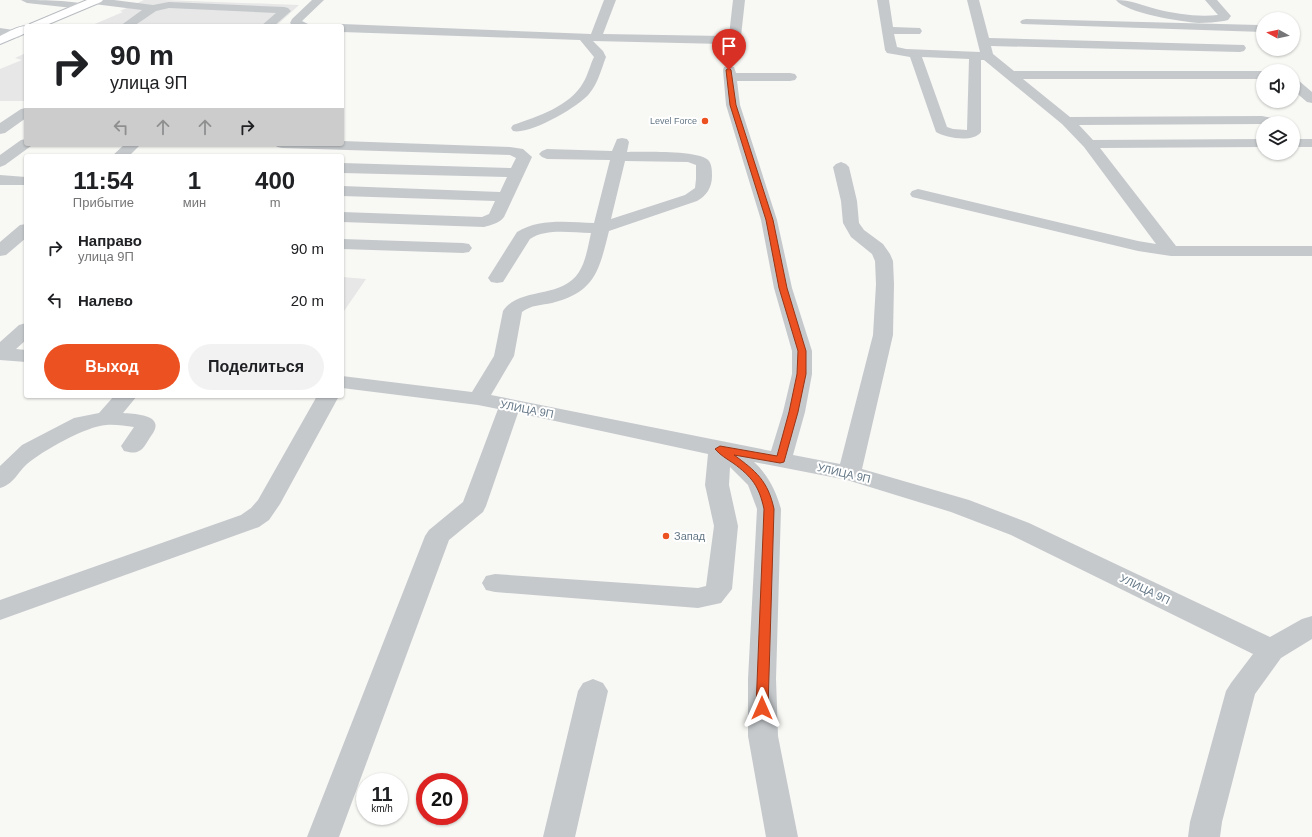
<!DOCTYPE html>
<html lang="ru">
<head>
<meta charset="utf-8">
<style>
  :root { --surface:#fff; --page:#f2f2f2; --text:#202124; --muted:#757577; --accent:#ec5121 }
  body { margin:0; font-family:Arial,sans-serif; background:var(--page); color:var(--text); height:100vh; display:flex; flex-direction:column; font-size:15px; white-space:nowrap }
  * { box-sizing:border-box; margin:0 }
  p { font-size:13px; color:var(--muted) }
  .icon { flex:none; width:22px; height:22px; fill:none; stroke:currentColor; stroke-width:2; stroke-linecap:round; stroke-linejoin:round }
  .map { position:relative; flex:1; overflow:hidden }
  .panel { position:absolute; left:24px; top:154px; width:320px; height:244px; display:flex; flex-direction:column; background:var(--surface); border-radius:4px; box-shadow:0 1px 3px #0004 }
  .panel>* { flex:none }
  .guide { position:absolute; left:24px; top:24px; width:320px; height:122px; border-radius:4px; box-shadow:0 1px 3px #0004; background:#fff; color:var(--text); overflow:hidden }
  .needle { width:26px; rotate:278deg }
  .controls { position:absolute; left:1256px; top:12px; display:grid; gap:8px }
  .controls a { display:grid; place-items:center; width:44px; height:44px; border-radius:50%; background:var(--surface); box-shadow:0 1px 3px #0004; font-size:20px }
  .speed { position:absolute; left:356px; top:773px; display:flex; gap:8px; font-size:20px; font-weight:700; text-align:center }
  .speed>* { display:grid; place-content:center; width:52px; height:52px; border-radius:50%; background:var(--surface); box-shadow:0 1px 3px #0004; line-height:1 }
  .speed small { font-size:10px; font-weight:400 }
  .speed .limit { border:6px solid #d22; background:#fff; color:#111 }
  .pin { position:absolute; display:grid; place-items:center; width:34px; height:34px; color:#fff; margin:-41px -17px; border-radius:50% 50% 50% 0; rotate:-45deg; box-shadow:0 0 4px #0007 }
  .pin .icon { rotate:45deg }
  .me { position:absolute; width:44px; margin:-22px; rotate:0deg; stroke-linejoin:round; filter:drop-shadow(0 0 3px #0008) }
  .turn { display:flex; align-items:center; gap:14px; height:84px; padding:0 20px; font-size:18px }
  .turn .icon { width:52px; height:52px; stroke-width:2.5 }
  .turn b { display:block; font-size:28px; line-height:34px }
  .lanes { display:flex; align-items:center; height:38px; padding:0 20px; background:#0003; justify-content:center; gap:20px; direction:ltr }
  .lanes .off { opacity:.35 }
  .eta { display:flex; justify-content:space-evenly; align-items:center; height:68px; text-align:center }
  .eta b { font-size:24px; font-weight:800; line-height:28px }
  .button { display:flex; gap:8px; margin-top:auto; padding:8px 20px }
  .button a { flex:1; height:46px; border-radius:24px; background:var(--accent); color:#fff; font-size:16px; font-weight:800; line-height:46px; text-align:center }
  .button a+a { background:var(--page); color:var(--text) }
  ul { padding:0; list-style:none }
  li { display:flex; align-items:center; gap:12px; height:52px; padding:0 20px }
  li div { flex:1 }
  li b { display:block; font-size:15px }
  li em { font-style:normal }
  .map>svg:first-child { display:block }
  .built { fill:#e6e7e6 }
  .lines { fill:none; stroke-linecap:round; stroke-linejoin:round }
  .major-casing { stroke:#b8bcc0; stroke-width:2 }
  .minor { fill:#c5c9cc; fill-rule:evenodd }
  .major { fill:#fff; fill-rule:evenodd }
  .route { fill:#ec5121; stroke:#993515 }
  .poi-dot { fill:#ec5121; stroke:#fff; stroke-width:1.5 }
  .labels { text-anchor:middle; dominant-baseline:central; stroke-width:4; stroke-linejoin:round; paint-order:stroke }
  .far-poi-label { font-size:9px; fill:#657887; stroke:#fff; text-anchor:end }
  .street-label { font-size:11px; fill:#657887; stroke:#fff }
  .poi-label { font-size:11px; fill:#657887; stroke:#fff; text-anchor:start }
</style>
</head>
<body>
<div class="map">
<svg width="1312" height="837" viewBox="0 0 1312 837">
  <rect width="100%" height="100%" fill="#f8f8f5"/>
  <!-- built -->
  <path class="built" d="M 144,0 L 162,0 L 299,5 L 276,26 L 90,26 L 123,12 L 120,11 Z
    M 26,53 L 26,101 L 0,101 L 0,69 L 22,60 L 15,58 Z
    M 342,277 L 366,279 L 342,314 Z"/>
  <g class="lines">
    <defs>
      <path id="major" d="M 87,0 L 103,0 L 101,2 L 44,26 L 26,26 L 26,33 L 0,44 L 0,36 C 8,32 19,25 28,26 L 30,24 Z"/>
    </defs>
    <!-- major casing -->
    <use href="#major" class="major-casing"/>
    <!-- minor -->
    <path class="minor" d="M 21,0 C 33,0 81,0 88,6 L 82,9 L 27,3 Z
      M 89,0 L 114,0 L 153,5 L 169,2 L 284,7 L 288,8 L 291,11 L 274,26 L 261,26 L 276,13 L 169,8 L 156,11 L 134,26 L 120,26 L 142,10 L 94,4 L 90,3 Z
      M 312,0 L 324,0 L 302,21 L 308,24 L 310,26 L 292,25 L 290,23 L 292,19 Z
      M 604,0 L 616,0 L 603,34 L 723,36 L 729,35 L 733,0 L 745,0 L 741,36 L 737,41 L 723,44 L 593,41 L 603,51 L 606,57 C 601,70 598,83 589,94 C 578,107 530,135 513,131 L 511,128 L 513,125 C 537,117 570,106 583,83 C 588,75 590,65 594,57 L 580,40 L 342,32 L 342,26 L 337,26 L 342,24 L 591,34 Z
      M 877,0 L 889,0 L 893,27 L 920,28 L 922,31 L 920,34 L 894,34 L 897,47 L 906,49 L 980,52 L 967,0 L 979,0 L 989,38 L 1244,45 L 1246,48 L 1244,51 L 1240,52 L 991,46 L 993,54 L 1014,71 L 1263,71 L 1263,79 L 1023,79 L 1070,117 L 1262,116 L 1281,120 L 1283,123 L 1263,123 L 1263,124 L 1079,125 L 1093,140 L 1263,139 L 1263,147 L 1100,148 L 1176,246 L 1312,246 L 1312,256 L 1171,256 L 1138,251 L 912,197 L 910,194 L 912,191 L 918,189 L 1138,241 L 1156,244 L 1084,147 L 1062,124 L 984,60 L 981,60 L 981,132 C 973,143 946,138 936,132 L 910,57 L 887,53 L 885,50 ZM 922,57 L 969,59 L 967,130 L 953,129 L 947,127 Z
      M 1116,0 C 1130,0 1142,5 1156,9 C 1176,14 1197,17 1218,15 L 1205,0 L 1217,0 L 1231,16 L 1228,20 L 1224,21 C 1216,22 1207,23 1199,23 C 1182,22 1126,13 1116,0 Z
      M 1026,19 L 1259,25 L 1263,26 L 1263,32 L 1022,24 L 1020,22 L 1022,20 Z
      M 0,28 L 20,31 L 22,34 L 20,37 L 16,38 L 0,36 Z
      M 729,66 L 734,67 L 736,73 L 790,73 L 795,74 L 797,77 L 795,80 L 790,81 L 737,81 L 740,105 L 777,220 L 792,288 L 812,351 L 812,374 L 805,412 L 793,455 L 840,464 L 873,335 L 876,284 L 875,261 L 872,254 L 851,237 L 843,223 L 841,201 L 833,167 L 836,164 L 841,162 L 846,164 L 849,167 L 857,201 L 859,223 L 864,230 L 883,244 L 890,254 L 893,261 L 894,284 L 893,335 L 862,469 L 969,500 L 1029,523 L 1270,637 L 1302,619 L 1312,616 L 1312,639 L 1281,658 L 1255,694 L 1222,822 L 1220,837 L 1188,837 L 1190,822 L 1226,691 L 1231,683 L 1253,654 L 1011,535 L 951,512 L 847,480 L 754,462 C 768,475 776,491 781,509 L 776,679 L 778,736 L 798,837 L 766,837 L 748,736 L 748,679 L 757,509 L 748,485 L 730,467 L 729,485 L 738,526 L 732,589 L 721,603 L 698,608 L 495,592 L 486,590 L 482,583 L 486,576 L 495,574 L 698,588 L 706,586 L 714,526 L 705,485 L 708,454 L 518,413 L 486,506 L 483,512 L 449,540 L 339,837 L 307,837 L 425,536 L 429,530 L 463,502 L 498,409 L 478,405 L 342,388 L 342,376 L 472,392 L 494,356 L 503,311 C 520,286 561,300 579,272 C 586,261 588,246 591,233 C 571,233 547,228 530,239 L 503,282 L 497,283 L 491,282 L 488,278 L 517,232 C 539,218 569,222 594,223 L 610,160 L 547,159 L 542,157 L 539,154 L 542,151 L 547,149 L 612,151 L 617,139 L 622,138 L 627,139 L 629,142 L 627,152 C 642,152 701,150 709,161 C 712,165 712,172 712,176 C 712,188 706,196 697,201 L 609,231 C 599,271 595,292 552,303 C 542,305 531,305 522,312 L 514,356 L 491,395 L 771,451 L 783,412 L 792,374 L 792,351 L 774,288 L 761,220 L 726,105 L 723,70 L 724,67 ZM 625,161 L 688,162 L 696,165 L 696,179 L 695,188 L 685,195 L 611,219 Z
      M 1293,79 L 1298,80 L 1312,92 L 1312,103 L 1307,102 L 1293,90 Z
      M 26,108 L 26,118 L 5,133 L 0,134 L 0,123 L 21,109 Z
      M 26,139 L 26,144 L 33,144 L 31,146 L 5,165 L 0,167 L 0,155 L 21,140 Z
      M 1293,139 L 1312,139 L 1312,147 L 1293,147 Z
      M 342,141 L 510,147 L 523,149 L 532,157 L 504,217 C 500,223 491,225 484,227 L 342,222 L 342,212 L 482,217 L 489,214 L 495,201 L 342,196 L 342,186 L 500,192 L 507,177 L 342,173 L 342,163 L 511,168 L 516,158 L 510,155 L 282,148 L 277,147 L 275,144 L 342,144 Z
      M 125,144 L 141,144 L 129,156 L 112,156 Z
      M 0,175 L 26,177 L 26,185 L 0,185 Z
      M 26,224 L 26,238 L 6,255 L 0,256 L 0,242 L 20,225 Z
      M 342,239 L 463,243 L 469,244 L 472,248 L 469,252 L 463,253 L 342,249 Z
      M 26,323 L 26,340 L 16,349 L 26,350 L 26,362 L 0,360 L 0,342 L 19,325 Z
      M 114,396 L 137,396 L 123,413 C 137,414 167,415 151,436 C 148,440 144,449 139,451 C 134,454 129,452 124,451 L 121,446 L 134,427 C 125,426 115,424 106,425 C 87,426 42,451 27,464 C 17,473 14,484 0,488 L 0,466 L 22,445 L 74,418 L 99,413 Z
      M 317,396 L 339,396 L 280,504 L 269,520 L 259,527 L 0,620 L 0,600 L 241,515 L 251,508 L 258,500 Z
      M 593,679 L 603,683 L 608,691 L 575,837 L 543,837 L 578,691 L 583,683 Z"/>
    <!-- major -->
    <use href="#major" class="major"/>
  </g>
  <!-- route -->
  <path class="route" d="M 729,68 L 731,70 L 736,105 L 773,220 L 787,288 L 806,351 L 806,374 L 798,412 L 784,462 L 780,463 L 734,455 C 756,471 768,481 774,509 L 768,708 L 767,711 L 762,713 L 758,711 L 756,708 L 764,509 C 759,486 752,477 733,463 C 727,459 720,455 715,449 L 720,446 L 777,456 L 789,412 L 797,374 L 798,351 L 779,288 L 766,220 L 730,105 L 726,70 Z"/>
  <!-- markers -->
  <g class="poi-dot">
    <circle cx="705" cy="121" r="4"/>
    <circle cx="666" cy="536" r="4"/>
  </g>
  <g class="labels">
    <!-- far-poi labels -->
    <g class="far-poi-label">
      <text x="697" y="121">Level Force</text>
    </g>
    <!-- street labels -->
    <g class="street-label">
      <text transform="translate(527 409) rotate(11)">УЛИЦА 9П</text>
      <text transform="translate(844 473) rotate(13)">УЛИЦА 9П</text>
      <text transform="translate(1145 589) rotate(26)">УЛИЦА 9П</text>
    </g>
    <!-- poi labels -->
    <g class="poi-label">
      <text x="674" y="536">Запад</text>
    </g>
  </g>
</svg>
<div class="controls">
<a><svg class="needle" viewBox="-14 -14 28 28"><path d="M0-13l5 13h-10z" fill="#e53935"/><path d="M0 13l5-13h-10z" fill="#757577"/></svg></a>
<a><svg class="icon" aria-label="sound" viewBox="0 0 24 24"><path d="M4 9h4l5-4v14l-5-4H4zM17 9q2 3 0 6"/></svg></a>
<a><svg class="icon" aria-label="layers" viewBox="0 0 24 24"><path d="M12 4l9 5-9 5-9-5zM3 14l9 5 9-5"/></svg></a>
</div>
<div class="speed"><div>11<small>km/h</small></div><div class="limit">20</div></div>
<div class="pin" style="left:729px;top:70px;background:#d93025"><svg class="icon" aria-label="arrive" viewBox="0 0 24 24"><path d="M6 21V4h12l-3 4 3 4H6"/></svg></div>
<svg class="me" style="left:762px;top:708px" viewBox="-20 -20 40 40"><path d="M0-17L14 15 0 8-14 15z" fill="#ec5121" stroke="#fff" stroke-width="4"/></svg>
<div class="guide">
<div class="turn"><svg class="icon" aria-label="right" viewBox="0 0 24 24"><path d="M7 20v-9h11M14 6l5 5-5 5"/></svg><div><b>90 m</b>улица 9П</div></div>
<div class="lanes"><svg class="icon off" aria-label="left" viewBox="0 0 24 24"><path d="M17 20v-9H6M10 6l-5 5 5 5"/></svg><svg class="icon off" aria-label="ahead" viewBox="0 0 24 24"><path d="M12 20V5M6 11l6-6 6 6"/></svg><svg class="icon off" aria-label="ahead" viewBox="0 0 24 24"><path d="M12 20V5M6 11l6-6 6 6"/></svg><svg class="icon" aria-label="right" viewBox="0 0 24 24"><path d="M7 20v-9h11M14 6l5 5-5 5"/></svg></div>
</div>
<section class="panel">
<div class="eta">
<div><b>11:54</b><p>Прибытие</p></div>
<div><b>1</b><p>мин</p></div>
<div><b>400</b><p>m</p></div>
</div>
<ul>
<li><svg class="icon" aria-label="right" viewBox="0 0 24 24"><path d="M7 20v-9h11M14 6l5 5-5 5"/></svg><div><b>Направо</b><p>улица 9П</p></div><em>90 m</em></li>
<li><svg class="icon" aria-label="left" viewBox="0 0 24 24"><path d="M17 20v-9H6M10 6l-5 5 5 5"/></svg><div><b>Налево</b></div><em>20 m</em></li>
</ul>
<div class="button"><a>Выход</a><a>Поделиться</a></div>
</section>
</div>
</body>
</html>
